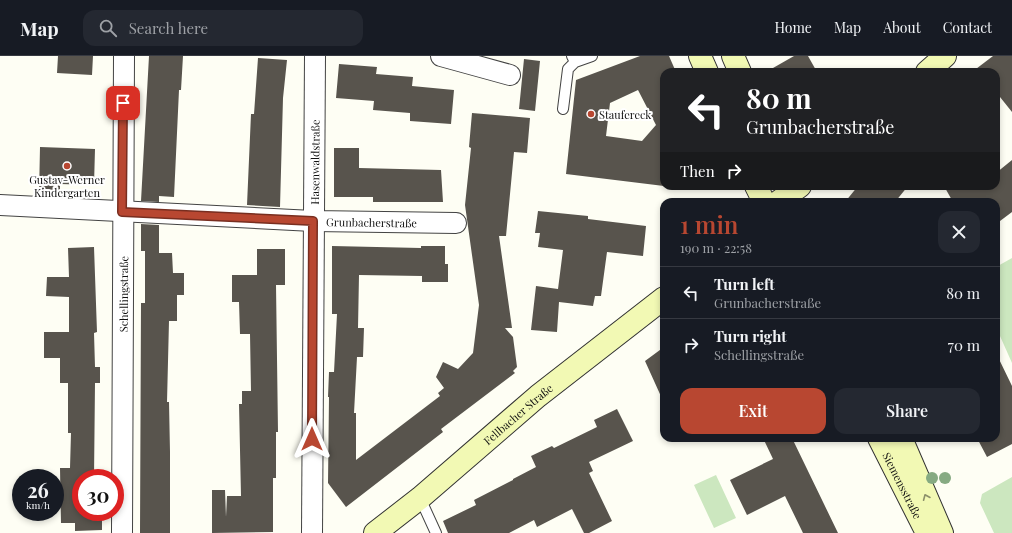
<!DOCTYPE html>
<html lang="en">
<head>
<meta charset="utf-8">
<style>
  :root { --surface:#171b24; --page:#242831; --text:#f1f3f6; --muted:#9ea1a6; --line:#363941; --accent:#b84731 }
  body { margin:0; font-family:"Playfair Display",serif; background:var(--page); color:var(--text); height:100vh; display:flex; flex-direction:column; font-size:15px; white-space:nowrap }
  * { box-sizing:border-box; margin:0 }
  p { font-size:13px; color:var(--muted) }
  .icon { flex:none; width:22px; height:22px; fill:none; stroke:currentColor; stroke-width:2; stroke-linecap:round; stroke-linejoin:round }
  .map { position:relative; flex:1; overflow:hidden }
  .panel { position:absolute; left:660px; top:142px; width:340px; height:244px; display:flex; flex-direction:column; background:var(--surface); border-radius:12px; box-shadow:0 2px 6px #0003 }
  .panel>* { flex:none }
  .guide { position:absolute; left:660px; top:12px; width:340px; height:122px; border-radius:12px; box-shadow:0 2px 6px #0003; background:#202124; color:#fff; overflow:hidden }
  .speed { position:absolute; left:12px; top:413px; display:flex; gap:8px; font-size:20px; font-weight:700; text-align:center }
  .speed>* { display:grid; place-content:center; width:52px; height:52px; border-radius:50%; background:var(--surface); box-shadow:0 2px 6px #0003; line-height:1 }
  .speed small { font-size:10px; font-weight:400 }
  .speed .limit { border:6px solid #d22; background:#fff; color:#111 }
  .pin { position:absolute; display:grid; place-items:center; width:34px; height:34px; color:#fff; margin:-17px; border-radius:8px; box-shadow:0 2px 6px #0006 }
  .me { position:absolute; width:44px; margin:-22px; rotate:0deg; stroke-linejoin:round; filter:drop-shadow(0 0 3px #0008) }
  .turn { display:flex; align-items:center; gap:14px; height:84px; padding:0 20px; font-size:18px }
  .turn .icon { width:52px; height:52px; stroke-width:2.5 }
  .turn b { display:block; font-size:28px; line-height:34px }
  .then { display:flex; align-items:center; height:38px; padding:0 20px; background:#0003; gap:8px; font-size:15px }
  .round { display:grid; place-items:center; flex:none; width:42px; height:42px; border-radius:12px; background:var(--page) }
  .overview { display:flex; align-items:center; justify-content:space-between; height:68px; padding:0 20px }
  h1 { font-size:24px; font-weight:600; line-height:30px; color:var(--accent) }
  .action { display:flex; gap:8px; margin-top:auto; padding:8px 20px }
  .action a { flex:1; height:46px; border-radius:12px; background:var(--accent); color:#fff; font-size:16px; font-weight:600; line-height:46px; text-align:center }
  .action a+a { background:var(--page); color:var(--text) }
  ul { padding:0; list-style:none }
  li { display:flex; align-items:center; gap:12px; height:52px; padding:0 20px; border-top:1px solid var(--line) }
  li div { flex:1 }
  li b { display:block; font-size:15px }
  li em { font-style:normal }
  header { display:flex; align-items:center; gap:24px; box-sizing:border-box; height:56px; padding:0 20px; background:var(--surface); border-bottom:1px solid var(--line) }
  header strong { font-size:19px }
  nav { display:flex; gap:22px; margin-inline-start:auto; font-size:14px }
  .search { width:280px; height:36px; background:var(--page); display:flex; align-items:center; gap:10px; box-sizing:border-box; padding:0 14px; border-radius:12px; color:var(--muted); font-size:15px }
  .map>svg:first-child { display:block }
  .green { fill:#cce7bf }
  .building { fill:#58544d; fill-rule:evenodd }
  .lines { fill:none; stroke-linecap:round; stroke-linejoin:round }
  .lane-casing { stroke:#434343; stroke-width:12 }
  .street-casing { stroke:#434343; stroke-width:22 }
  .secondary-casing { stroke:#323232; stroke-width:24 }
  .lane { stroke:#fff; stroke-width:10 }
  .street { stroke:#fff; stroke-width:20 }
  .secondary { stroke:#f2f9b4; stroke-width:22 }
  .tree { fill:#86aa82 }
  .oneway { stroke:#8c906a }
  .route-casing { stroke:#782e20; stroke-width:10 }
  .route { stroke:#b84731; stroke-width:7 }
  .poi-dot { fill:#b84731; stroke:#fff; stroke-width:1.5 }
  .labels { text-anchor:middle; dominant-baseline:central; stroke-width:4; stroke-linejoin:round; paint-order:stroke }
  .poi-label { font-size:11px; fill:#101010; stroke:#fff; text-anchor:start }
  .street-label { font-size:11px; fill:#101010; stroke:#fff }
</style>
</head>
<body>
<header>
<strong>Map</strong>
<div class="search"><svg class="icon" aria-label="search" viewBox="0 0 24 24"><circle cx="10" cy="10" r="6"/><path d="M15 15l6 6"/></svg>Search here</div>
<nav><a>Home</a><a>Map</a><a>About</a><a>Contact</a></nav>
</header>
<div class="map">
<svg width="1012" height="477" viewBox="0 0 1012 477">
  <rect width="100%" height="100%" fill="#fefef4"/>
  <!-- green -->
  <path class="green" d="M 1012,202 L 1012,307 L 996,271 L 996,211 Z
    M 716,419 L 736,462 L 714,472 L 694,429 Z
    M 1012,421 L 1012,477 L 994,477 L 980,447 L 982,438 Z"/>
  <!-- building -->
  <path class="building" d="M 58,0 L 93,0 L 92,19 L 57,17 Z
    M 149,0 L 183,0 L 181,34 L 179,34 L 174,141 L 159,140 L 159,146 L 141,145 Z
    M 640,0 L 669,0 L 676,16 L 664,16 L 664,130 L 566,118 L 576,24 ZM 638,34 L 656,69 L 642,85 L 606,80 L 610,47 Z
    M 794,0 L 808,0 L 817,16 L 766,16 Z
    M 993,0 L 1012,0 L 1012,56 L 996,36 L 996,16 L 972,16 Z
    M 258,2 L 287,4 L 283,42 L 280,151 L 247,149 L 251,58 L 254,58 Z
    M 524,3 L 540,5 L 535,55 L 519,53 Z
    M 339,8 L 377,11 L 376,18 L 413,21 L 412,30 L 454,34 L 451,68 L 410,65 L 410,57 L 373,54 L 374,45 L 336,42 Z
    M 472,57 L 530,62 L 527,97 L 514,96 L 506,180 L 499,180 L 512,272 L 505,272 L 513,281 L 517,311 L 513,315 L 515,317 L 441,373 L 443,376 L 346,451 L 328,427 L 329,341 L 328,341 L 329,316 L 334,316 L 337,258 L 332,258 L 332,190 L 421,192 L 421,190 L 445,190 L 445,208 L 448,208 L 448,226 L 422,226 L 422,220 L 359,219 L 358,272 L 364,272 L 363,301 L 357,301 L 354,357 L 356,357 L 356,404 L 440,340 L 438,337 L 444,332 L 436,321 L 443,306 L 458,313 L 473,297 L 479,249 L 465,149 L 471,92 L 469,91 Z
    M 40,91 L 95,93 L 94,129 L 60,128 L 60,140 L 39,139 Z
    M 334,92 L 359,92 L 359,112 L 441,114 L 443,146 L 373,146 L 373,141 L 334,141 Z
    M 1012,104 L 1012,156 L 996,168 L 996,146 L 953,146 L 944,130 L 996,130 L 996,117 Z
    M 858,130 L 908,130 L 895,146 L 845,146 Z
    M 538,155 L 588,160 L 588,163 L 646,170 L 643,200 L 607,196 L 601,240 L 595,240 L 593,250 L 559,246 L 557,276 L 531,274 L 536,230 L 558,233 L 563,194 L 538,191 L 540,177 L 535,177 Z
    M 141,168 L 159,169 L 159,197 L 172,197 L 173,217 L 184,217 L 184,239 L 177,239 L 177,265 L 169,265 L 167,346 L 169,346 L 170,396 L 170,477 L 140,477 L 141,247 L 145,247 L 145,195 L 141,195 Z
    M 94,191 L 97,276 L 94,277 L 95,311 L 100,311 L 100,327 L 95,327 L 94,422 L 81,422 L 81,456 L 102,456 L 102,474 L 75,475 L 75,467 L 61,467 L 60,412 L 70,412 L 71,377 L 68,377 L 68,327 L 60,327 L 60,302 L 44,302 L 44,276 L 69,276 L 69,241 L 46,240 L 47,221 L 69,221 L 68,192 Z
    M 257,193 L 285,193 L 285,229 L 276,229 L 278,376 L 276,376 L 276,422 L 273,422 L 273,476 L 212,477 L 212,434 L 225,434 L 226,461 L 227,440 L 241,440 L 239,348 L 242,348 L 242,335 L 251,335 L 250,278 L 240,278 L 239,246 L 232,246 L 232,219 L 257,219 Z
    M 664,291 L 664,347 L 645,305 Z
    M 996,297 L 1012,330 L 1012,388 L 987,401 L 977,382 L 996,382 Z
    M 617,353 L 633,385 L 589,406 L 593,415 L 589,417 L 612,465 L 589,477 L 584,477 L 572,453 L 537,471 L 534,464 L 509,477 L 448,477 L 443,465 L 476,449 L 474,444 L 513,424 L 513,423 L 536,411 L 531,400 L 552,390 L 554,392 L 597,371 L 594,364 Z
    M 763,382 L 792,382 L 838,477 L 803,477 L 785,440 L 747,459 L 730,424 L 773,403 Z"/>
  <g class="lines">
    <defs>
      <path id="lane" d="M 575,6 L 592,0
        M 563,53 L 568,13 L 575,6 L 572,0
        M 420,442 L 436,477"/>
      <g id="street">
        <path d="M 441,0 L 510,19"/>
        <path id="s1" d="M 0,149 L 313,165 L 456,167"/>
        <path id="s2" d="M 122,477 L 124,0"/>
        <path id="s3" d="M 312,477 L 315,0"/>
      </g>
      <g id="secondary">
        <path d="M 700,0 L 707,16"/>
        <path d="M 733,0 L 740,16"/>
        <path d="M 927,16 L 945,0"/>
        <path d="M 756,130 L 764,146"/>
        <path d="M 778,146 L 800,130"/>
        <path id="s4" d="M 879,382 L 927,477"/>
        <path d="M 901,382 L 942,477"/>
        <path id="s5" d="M 375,477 L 420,442 L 538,340 L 664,242"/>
      </g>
    </defs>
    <!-- lane casing -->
    <use href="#lane" class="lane-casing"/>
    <!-- street casing -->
    <use href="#street" class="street-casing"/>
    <!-- secondary casing -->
    <use href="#secondary" class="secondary-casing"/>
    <!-- lane -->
    <use href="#lane" class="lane"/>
    <!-- street -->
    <use href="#street" class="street"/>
    <!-- secondary -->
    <use href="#secondary" class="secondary"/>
  </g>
  <!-- trees -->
  <g class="tree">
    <circle cx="932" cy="422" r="6"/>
    <circle cx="945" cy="422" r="6"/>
  </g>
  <!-- one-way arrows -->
  <defs><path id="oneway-chevron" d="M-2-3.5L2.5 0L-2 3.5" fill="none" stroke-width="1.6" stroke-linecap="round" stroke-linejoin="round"/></defs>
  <use class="oneway" href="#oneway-chevron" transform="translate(926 441) rotate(-113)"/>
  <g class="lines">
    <defs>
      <path id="route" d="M 123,47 L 122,156 L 313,165 L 312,383"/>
    </defs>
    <!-- route casing -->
    <use href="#route" class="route-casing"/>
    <!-- route -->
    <use href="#route" class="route"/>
  </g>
  <!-- markers -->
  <g class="poi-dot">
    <circle cx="591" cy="58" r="4"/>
    <circle cx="67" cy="110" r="4"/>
  </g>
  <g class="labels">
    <!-- poi labels -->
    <g class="poi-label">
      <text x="599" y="58">Staufereck</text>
      <text x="67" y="123" text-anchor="middle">Gustav-Werner<tspan x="67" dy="13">Kindergarten</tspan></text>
    </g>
    <!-- street labels -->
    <g class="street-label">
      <text stroke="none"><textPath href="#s3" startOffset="371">Hasenwaldstraße</textPath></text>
      <text stroke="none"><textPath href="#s1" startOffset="372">Grunbacherstraße</textPath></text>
      <text stroke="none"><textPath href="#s2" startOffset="239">Schellingstraße</textPath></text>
      <text stroke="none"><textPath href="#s5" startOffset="186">Fellbacher Straße</textPath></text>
      <text stroke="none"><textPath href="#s4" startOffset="53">Siemensstraße</textPath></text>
    </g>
  </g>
</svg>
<div class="speed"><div>26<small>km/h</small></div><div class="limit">30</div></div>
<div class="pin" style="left:123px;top:47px;background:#d93025"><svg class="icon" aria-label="arrive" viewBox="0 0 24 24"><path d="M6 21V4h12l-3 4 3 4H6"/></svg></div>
<svg class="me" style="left:312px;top:383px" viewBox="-20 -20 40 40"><path d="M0-17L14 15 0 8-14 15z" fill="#b84731" stroke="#fff" stroke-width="4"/></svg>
<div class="guide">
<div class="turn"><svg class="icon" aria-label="left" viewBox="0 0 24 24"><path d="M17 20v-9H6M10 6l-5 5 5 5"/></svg><div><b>80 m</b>Grunbacherstraße</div></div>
<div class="then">Then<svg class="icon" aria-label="right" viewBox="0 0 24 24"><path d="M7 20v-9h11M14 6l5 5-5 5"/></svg></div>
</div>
<section class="panel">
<div class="overview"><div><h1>1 min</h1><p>190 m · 22:58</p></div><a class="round"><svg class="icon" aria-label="close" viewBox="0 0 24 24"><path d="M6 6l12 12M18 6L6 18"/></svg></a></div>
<ul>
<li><svg class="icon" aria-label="left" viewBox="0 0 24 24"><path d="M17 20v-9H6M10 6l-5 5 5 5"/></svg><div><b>Turn left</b><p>Grunbacherstraße</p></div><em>80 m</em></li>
<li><svg class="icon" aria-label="right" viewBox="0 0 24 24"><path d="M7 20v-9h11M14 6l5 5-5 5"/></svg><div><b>Turn right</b><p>Schellingstraße</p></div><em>70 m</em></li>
</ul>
<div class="action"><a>Exit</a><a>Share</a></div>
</section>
</div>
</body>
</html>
